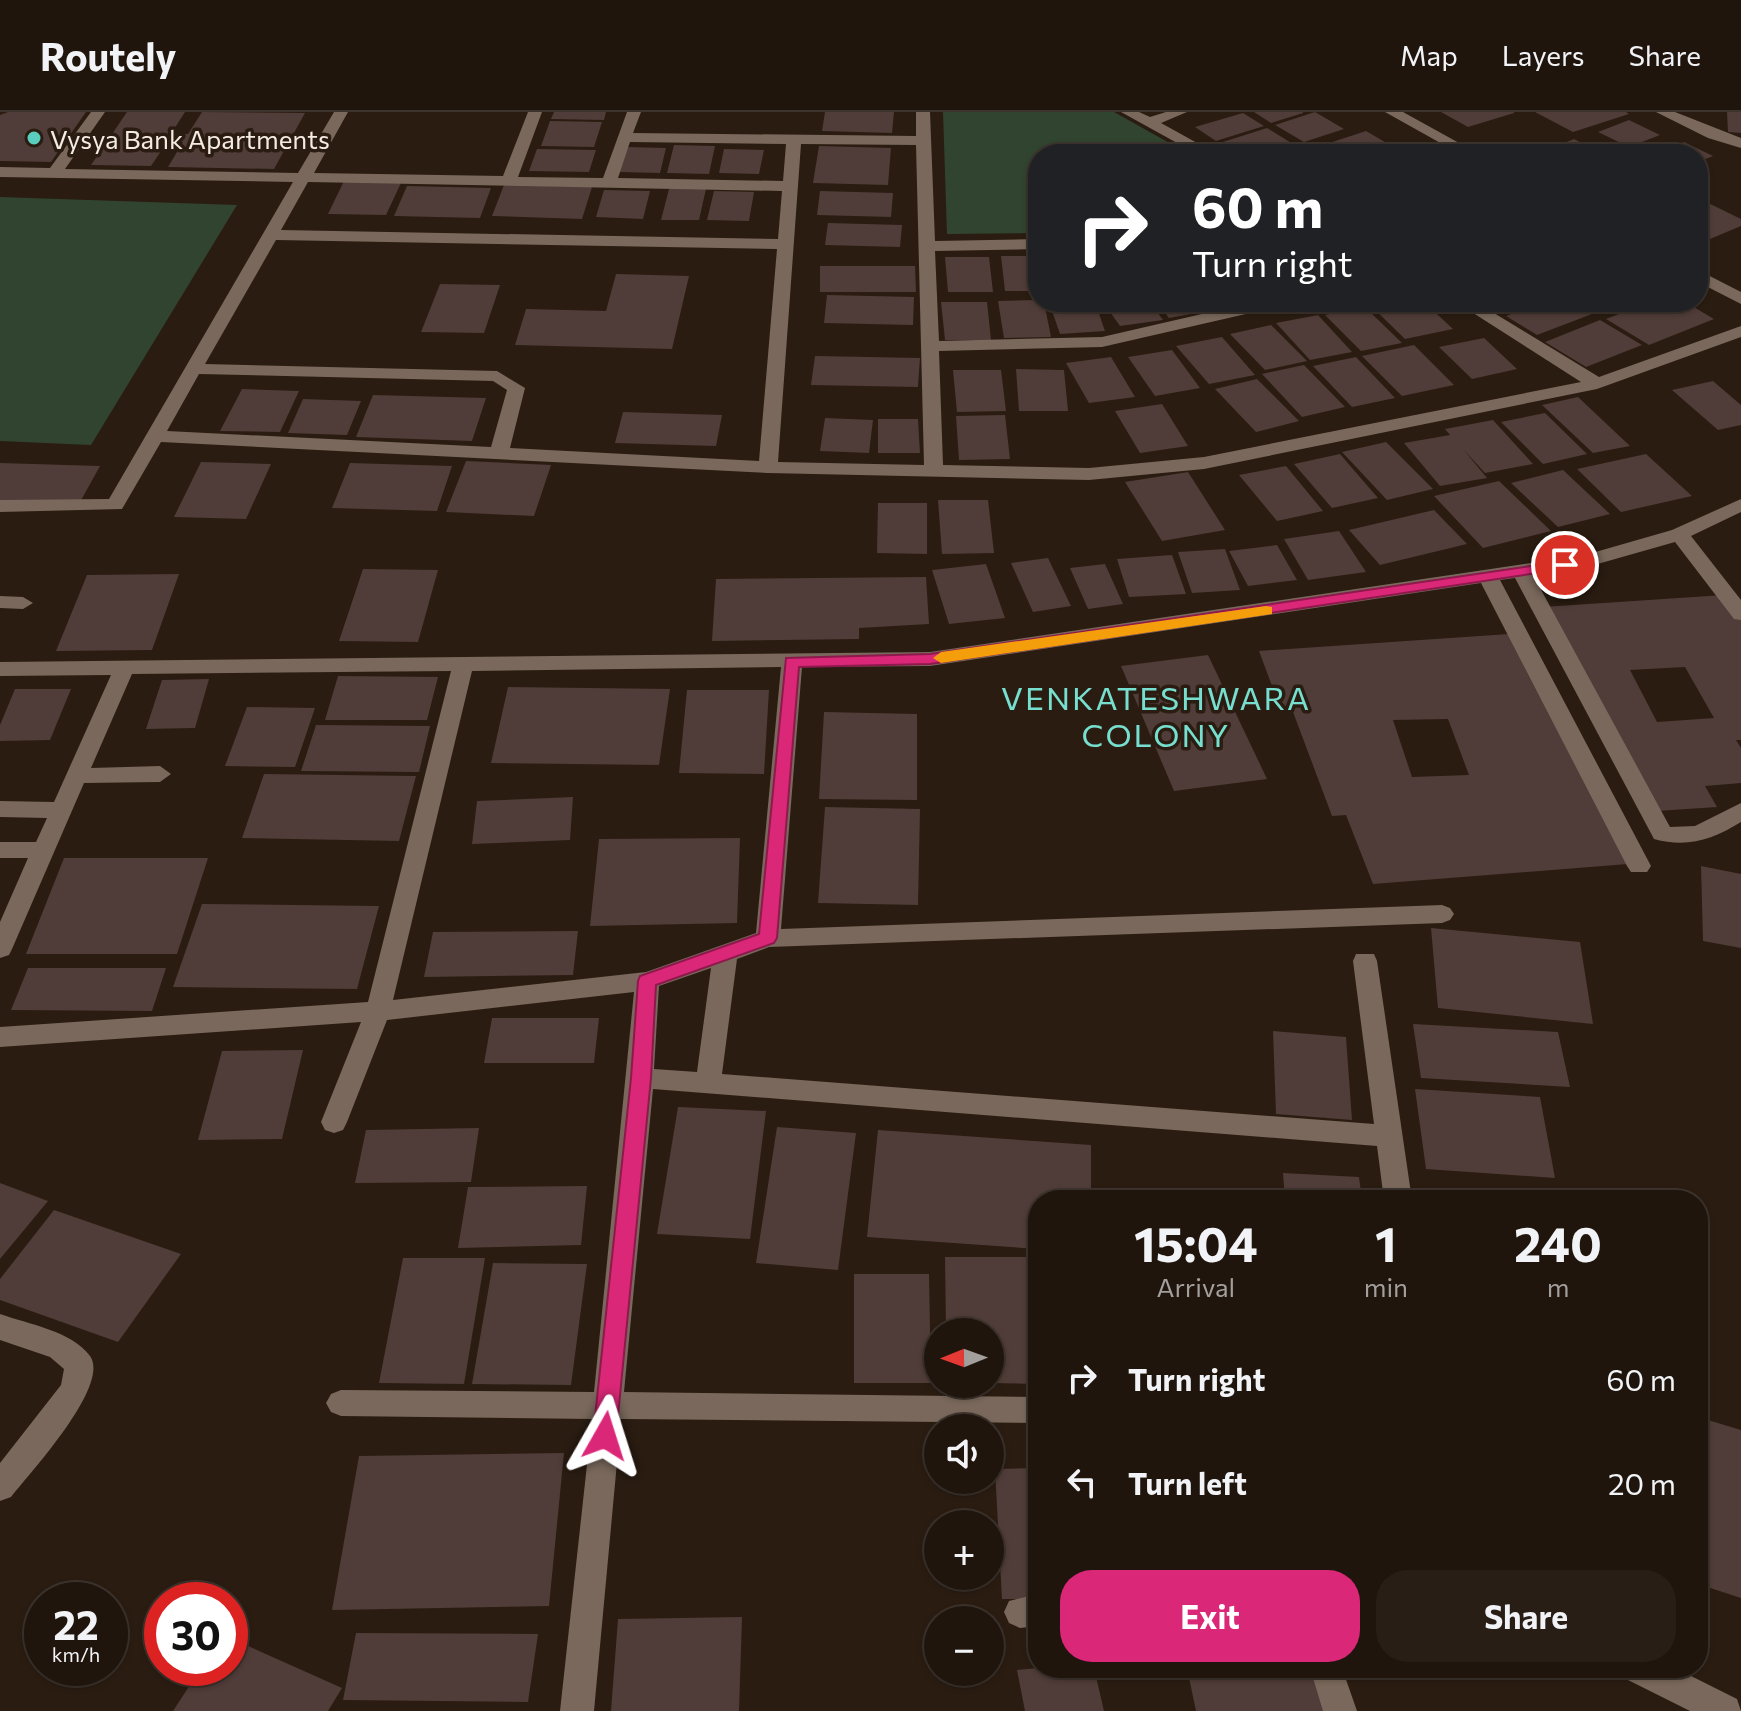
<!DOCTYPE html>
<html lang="en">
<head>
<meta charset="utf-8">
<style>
  :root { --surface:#20150d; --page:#281e16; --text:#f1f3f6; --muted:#a29f9d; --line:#3d342e; --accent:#db2777 }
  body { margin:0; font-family:Commissioner,sans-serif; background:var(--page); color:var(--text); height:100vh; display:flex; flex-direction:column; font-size:30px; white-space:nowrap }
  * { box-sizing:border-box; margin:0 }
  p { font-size:26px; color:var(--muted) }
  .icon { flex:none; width:44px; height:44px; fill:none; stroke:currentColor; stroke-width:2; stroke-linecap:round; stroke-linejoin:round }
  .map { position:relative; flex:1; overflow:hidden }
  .drawer { position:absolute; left:1028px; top:1078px; width:680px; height:488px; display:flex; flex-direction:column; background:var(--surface); border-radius:32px; box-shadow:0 2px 6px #0004,0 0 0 2px var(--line) }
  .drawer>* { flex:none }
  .top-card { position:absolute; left:1028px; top:32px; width:680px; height:168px; border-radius:32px; box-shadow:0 2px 6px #0004,0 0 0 2px var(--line); background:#202124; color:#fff; overflow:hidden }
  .needle { width:52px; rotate:269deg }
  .fabs { position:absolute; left:924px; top:1206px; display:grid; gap:16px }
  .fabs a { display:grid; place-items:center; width:80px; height:80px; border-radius:50%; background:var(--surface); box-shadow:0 2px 6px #0004,0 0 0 2px var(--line); font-size:40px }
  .speed { position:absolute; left:24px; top:1470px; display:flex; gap:16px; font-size:40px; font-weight:700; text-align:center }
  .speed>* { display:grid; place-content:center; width:104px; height:104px; border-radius:50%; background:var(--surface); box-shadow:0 2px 6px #0004,0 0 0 2px var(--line); line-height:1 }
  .speed small { font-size:20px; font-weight:400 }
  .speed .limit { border:12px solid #d22; background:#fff; color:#111 }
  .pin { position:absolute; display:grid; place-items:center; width:68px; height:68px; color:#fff; margin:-34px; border:4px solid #fff; border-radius:50%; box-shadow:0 2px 8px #0007 }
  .me { position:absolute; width:88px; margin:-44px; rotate:6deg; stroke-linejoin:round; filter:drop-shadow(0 0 6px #0008) }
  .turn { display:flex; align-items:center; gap:28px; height:168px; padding:0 32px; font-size:36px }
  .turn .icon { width:104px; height:104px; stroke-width:2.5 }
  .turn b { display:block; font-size:56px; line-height:68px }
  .eta { display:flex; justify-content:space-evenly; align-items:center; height:136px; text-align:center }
  .eta b { font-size:48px; font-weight:700; line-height:56px }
  .action { display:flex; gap:16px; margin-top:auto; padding:16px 32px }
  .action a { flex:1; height:92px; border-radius:32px; background:var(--accent); color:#fff; font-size:32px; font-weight:700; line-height:92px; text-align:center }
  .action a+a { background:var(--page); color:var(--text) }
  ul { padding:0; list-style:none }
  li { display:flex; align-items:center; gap:24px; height:104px; padding:0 32px }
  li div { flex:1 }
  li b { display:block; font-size:30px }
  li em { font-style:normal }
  header { display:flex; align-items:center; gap:48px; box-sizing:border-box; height:112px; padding:0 40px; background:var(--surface); border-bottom:2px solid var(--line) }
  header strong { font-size:38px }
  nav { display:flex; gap:44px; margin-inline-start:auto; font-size:28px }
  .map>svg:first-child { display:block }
  .green { fill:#31442f }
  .building { fill:#503c38; fill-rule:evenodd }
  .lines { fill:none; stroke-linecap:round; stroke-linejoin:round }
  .minor { fill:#79685b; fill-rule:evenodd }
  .route { fill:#db2777; stroke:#8e194d; stroke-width:2 }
  .slow { fill:#f59e0b }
  .poi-dot { fill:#59cebe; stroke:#2a1c11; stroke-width:3 }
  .labels { text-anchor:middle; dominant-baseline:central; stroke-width:7; stroke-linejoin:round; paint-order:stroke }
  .far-poi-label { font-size:26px; fill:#f4ebe3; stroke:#2a1c11; text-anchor:start }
  .neighbourhood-label { font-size:32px; letter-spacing:2px; fill:#77dfcf; stroke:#2a1c11 }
</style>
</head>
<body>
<header>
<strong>Routely</strong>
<nav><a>Map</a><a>Layers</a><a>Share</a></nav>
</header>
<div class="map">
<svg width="1741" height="1599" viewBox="0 0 1741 1599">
  <rect width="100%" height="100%" fill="#2a1c11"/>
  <!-- green -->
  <path class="green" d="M 943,0 L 1114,0 L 1189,42 L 1038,42 L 1038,121 L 947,122 Z
    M 0,85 L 237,93 L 91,333 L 0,329 Z"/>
  <!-- building -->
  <path class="building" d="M 8,0 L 86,0 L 51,50 L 0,49 L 0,3 Z
    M 127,0 L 185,0 L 171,22 L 188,22 L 202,0 L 305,1 L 274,57 L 168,55 L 183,30 L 167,30 L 151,54 L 91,53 Z
    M 554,0 L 606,0 L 604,8 L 551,7 Z
    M 825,0 L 894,0 L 892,21 L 822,19 Z
    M 1254,0 L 1303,0 L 1303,1 L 1271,11 Z
    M 1315,0 L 1344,17 L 1304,30 L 1275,13 Z
    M 1441,0 L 1514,0 L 1514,1 L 1468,15 Z
    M 1535,0 L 1626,0 L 1629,2 L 1573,20 Z
    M 1727,0 L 1741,0 L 1741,21 L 1728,20 Z
    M 1243,1 L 1264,14 L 1216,29 L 1195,15 Z
    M 1629,8 L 1660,23 L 1629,35 L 1598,20 Z
    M 550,9 L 602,10 L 594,35 L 541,34 Z
    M 1267,16 L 1296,34 L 1270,42 L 1218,42 L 1207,35 Z
    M 1366,19 L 1390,33 L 1362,42 L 1324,42 L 1314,36 Z
    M 1574,27 L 1603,42 L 1537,42 Z
    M 1684,30 L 1713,44 L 1698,50 L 1698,42 L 1654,42 Z
    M 674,33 L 715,34 L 709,62 L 667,61 Z
    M 819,34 L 891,36 L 888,73 L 813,71 Z
    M 626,35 L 666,36 L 660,61 L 618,60 Z
    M 537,37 L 596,38 L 589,60 L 529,59 Z
    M 724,37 L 764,38 L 759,62 L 719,61 Z
    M 344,69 L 401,71 L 386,103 L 328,102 Z
    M 504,73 L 592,75 L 582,107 L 492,104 Z
    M 407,74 L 491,76 L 480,106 L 394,104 Z
    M 669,77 L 706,77 L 699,108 L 661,108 Z
    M 604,78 L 650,79 L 643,107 L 596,105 Z
    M 714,79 L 754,80 L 749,109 L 707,108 Z
    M 820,79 L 893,81 L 891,105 L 817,103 Z
    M 1698,86 L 1741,107 L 1741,114 L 1698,132 Z
    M 828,111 L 902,113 L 900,135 L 825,133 Z
    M 1001,144 L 1038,144 L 1038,179 L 1005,179 Z
    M 945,145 L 989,145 L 993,180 L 948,180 Z
    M 820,154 L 915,154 L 916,180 L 820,180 Z
    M 616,162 L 689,164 L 672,237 L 515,233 L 526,197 L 606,199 Z
    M 440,172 L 500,173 L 484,221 L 421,220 Z
    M 827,183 L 914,185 L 913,213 L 824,211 Z
    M 1038,188 L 1044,190 L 1051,225 L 1004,226 L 998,189 Z
    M 941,190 L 987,190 L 991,228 L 945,228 Z
    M 1049,190 L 1095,190 L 1105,219 L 1060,222 Z
    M 1103,190 L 1150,190 L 1163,208 L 1120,214 Z
    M 1157,190 L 1205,190 L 1212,198 L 1169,206 Z
    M 1367,190 L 1424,190 L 1453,217 L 1405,227 Z
    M 1477,190 L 1516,190 L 1492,199 Z
    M 1542,190 L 1572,190 L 1592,202 L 1537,223 L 1506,204 Z
    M 1583,190 L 1620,190 L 1598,199 Z
    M 1650,190 L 1685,190 L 1714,207 L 1649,233 L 1606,207 Z
    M 1365,195 L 1402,231 L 1361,239 L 1325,203 Z
    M 1318,203 L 1352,240 L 1310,248 L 1276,211 Z
    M 1600,208 L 1642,233 L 1586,255 L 1545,230 Z
    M 1271,213 L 1307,249 L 1265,258 L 1230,222 Z
    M 1222,225 L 1255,263 L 1209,272 L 1176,234 Z
    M 1484,226 L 1517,257 L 1472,267 L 1439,235 Z
    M 1414,233 L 1454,273 L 1402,284 L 1362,244 Z
    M 1172,238 L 1200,276 L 1155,284 L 1128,245 Z
    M 815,244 L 920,246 L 918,275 L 811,273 Z
    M 1111,245 L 1135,285 L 1089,291 L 1066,251 Z
    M 1356,245 L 1395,286 L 1352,295 L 1313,254 Z
    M 1304,253 L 1345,295 L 1302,305 L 1262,262 Z
    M 1016,257 L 1064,258 L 1068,299 L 1019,299 Z
    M 953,258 L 1001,258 L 1006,299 L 957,300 Z
    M 1257,267 L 1299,309 L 1256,320 L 1215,277 Z
    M 1713,269 L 1741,293 L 1741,313 L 1718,318 L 1672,278 Z
    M 242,277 L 299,279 L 280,320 L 220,319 Z
    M 373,283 L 486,286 L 472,329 L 356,325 Z
    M 1578,285 L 1630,334 L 1593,341 L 1542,293 Z
    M 303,287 L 361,289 L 347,323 L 288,321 Z
    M 1162,292 L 1188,334 L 1140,341 L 1115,299 Z
    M 623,300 L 722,303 L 716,334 L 615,331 Z
    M 1545,301 L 1587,342 L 1543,352 L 1501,310 Z
    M 1005,303 L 1010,347 L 959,348 L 956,304 Z
    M 825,306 L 873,308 L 869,341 L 820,339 Z
    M 878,307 L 918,307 L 920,341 L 878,341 Z
    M 1493,308 L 1533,352 L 1485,361 L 1463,337 L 1487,366 L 1440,374 L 1404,331 L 1450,323 L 1445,317 Z
    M 1386,330 L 1433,377 L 1387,388 L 1342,340 Z
    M 1340,342 L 1378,386 L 1332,396 L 1294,352 Z
    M 1646,342 L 1692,384 L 1621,400 L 1577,357 Z
    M 466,349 L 551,353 L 534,404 L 446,400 Z
    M 201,350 L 271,352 L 246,407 L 174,405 Z
    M 0,351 L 100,354 L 79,392 L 0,389 Z
    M 350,351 L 452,354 L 437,399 L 332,396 Z
    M 1286,354 L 1323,399 L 1277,409 L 1239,363 Z
    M 1563,358 L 1610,402 L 1558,415 L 1511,371 Z
    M 1188,360 L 1225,418 L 1162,429 L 1125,370 Z
    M 1499,369 L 1551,419 L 1483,436 L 1434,384 Z
    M 938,388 L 988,388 L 994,441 L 942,442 Z
    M 878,391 L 927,391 L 927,442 L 877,441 Z
    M 1434,398 L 1467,432 L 1380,453 L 1349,418 Z
    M 1339,419 L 1366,460 L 1308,468 L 1284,427 Z
    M 1277,433 L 1297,468 L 1248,474 L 1229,439 Z
    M 1225,437 L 1240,478 L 1192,481 L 1178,440 Z
    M 1172,443 L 1186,482 L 1129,485 L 1117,447 Z
    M 1048,446 L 1071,494 L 1033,500 L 1011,451 Z
    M 986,452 L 1005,506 L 949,512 L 932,458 Z
    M 1105,452 L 1123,492 L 1088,497 L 1070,456 Z
    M 363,457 L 438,458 L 418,530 L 339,529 Z
    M 179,462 L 152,538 L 56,539 L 87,463 Z
    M 926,465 L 929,512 L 859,516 L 859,527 L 712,529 L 716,467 Z
    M 1724,483 L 1741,508 L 1741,628 L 1736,628 L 1741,636 L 1741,671 L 1705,674 L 1717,695 L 1657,699 L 1543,495 ZM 1685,555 L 1714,606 L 1657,610 L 1630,558 Z
    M 1509,522 L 1628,752 L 1373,772 L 1346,703 L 1332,704 L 1293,600 L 1282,601 L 1259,539 ZM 1448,607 L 1469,663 L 1412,665 L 1393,608 Z
    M 1208,543 L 1267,667 L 1174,679 L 1121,554 Z
    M 338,564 L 438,565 L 427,608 L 325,608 Z
    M 209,567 L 195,616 L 146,617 L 162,568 Z
    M 508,575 L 670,577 L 659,653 L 491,651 Z
    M 15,577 L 71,577 L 50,628 L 0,629 L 0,613 Z
    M 687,578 L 769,578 L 764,662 L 679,661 Z
    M 247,595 L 315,596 L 295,655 L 225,654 Z
    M 824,600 L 917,602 L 917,688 L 819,687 Z
    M 316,613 L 430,614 L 419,660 L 301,659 Z
    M 264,662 L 416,664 L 399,729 L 242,726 Z
    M 573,685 L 570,728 L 472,732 L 477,689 Z
    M 825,695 L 920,697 L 918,793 L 818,791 Z
    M 740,726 L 737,811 L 590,814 L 599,727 Z
    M 64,746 L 208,746 L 177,842 L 26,842 Z
    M 1701,754 L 1741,762 L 1741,836 L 1703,829 Z
    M 202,792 L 379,794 L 357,877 L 173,875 Z
    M 1431,816 L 1580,830 L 1593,912 L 1438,896 Z
    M 578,819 L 573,863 L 424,865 L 433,820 Z
    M 28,856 L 166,856 L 152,899 L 11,898 Z
    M 492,906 L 599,906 L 594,951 L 484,951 Z
    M 1413,912 L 1558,920 L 1570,975 L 1421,966 Z
    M 1273,919 L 1346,925 L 1352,1008 L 1276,1002 Z
    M 303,938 L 282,1027 L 198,1028 L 222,939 Z
    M 1415,977 L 1540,985 L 1555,1066 L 1426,1057 Z
    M 678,995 L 766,999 L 750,1127 L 657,1122 Z
    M 777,1015 L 856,1021 L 838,1158 L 756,1151 Z
    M 479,1016 L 471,1070 L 355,1071 L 366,1018 Z
    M 878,1018 L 1091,1033 L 1091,1088 L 1038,1088 L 1038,1137 L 867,1125 Z
    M 1283,1061 L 1359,1065 L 1362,1088 L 1285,1088 Z
    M 0,1071 L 48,1089 L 0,1147 Z
    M 587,1074 L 581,1133 L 458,1136 L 468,1075 Z
    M 1434,1076 L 1537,1077 L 1537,1088 L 1440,1088 Z
    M 54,1098 L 181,1142 L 118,1230 L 0,1188 L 0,1167 Z
    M 945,1145 L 1035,1145 L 1038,1272 L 990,1271 L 990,1220 L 946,1220 Z
    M 403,1146 L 485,1146 L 464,1272 L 379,1271 Z
    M 493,1151 L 587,1152 L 571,1273 L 472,1272 Z
    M 854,1162 L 929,1162 L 931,1271 L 854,1271 Z
    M 1698,1305 L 1741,1318 L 1741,1486 L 1698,1472 Z
    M 564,1341 L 549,1494 L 332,1498 L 359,1344 Z
    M 1038,1356 L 1038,1487 L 1002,1487 L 995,1357 Z
    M 742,1505 L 739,1599 L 611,1599 L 618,1507 Z
    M 356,1521 L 538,1522 L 528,1590 L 343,1588 Z
    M 230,1526 L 342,1576 L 328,1599 L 173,1599 L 201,1556 L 230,1556 Z
    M 1038,1556 L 1094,1556 L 1104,1599 L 1025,1599 L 1017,1558 Z
    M 1187,1556 L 1317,1556 L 1327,1599 L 1196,1599 Z"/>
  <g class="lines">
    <!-- minor -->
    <path class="minor" d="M 91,0 L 105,0 L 65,57 L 298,61 L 334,0 L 348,0 L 314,61 L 503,64 L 528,0 L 542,0 L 518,65 L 603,66 L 627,0 L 641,0 L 633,21 L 916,24 L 916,0 L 930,0 L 935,129 L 1038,127 L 1038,137 L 935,139 L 939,229 L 1102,225 L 1254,190 L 1284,190 L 1276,195 L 1102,235 L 939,239 L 943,353 L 1089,356 L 1204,345 L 1581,270 L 1456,190 L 1476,190 L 1599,265 L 1741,214 L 1741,225 L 1597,277 L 1204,357 L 1089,368 L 768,361 L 161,330 L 122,397 L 0,400 L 0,388 L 109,387 L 293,70 L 0,65 L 0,55 L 50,56 ZM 630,30 L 786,32 L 783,69 L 618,66 ZM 801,32 L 916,33 L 924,353 L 778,350 ZM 308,70 L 782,79 L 778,127 L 281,118 ZM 276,128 L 777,137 L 759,349 L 510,336 L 525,276 L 497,259 L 205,252 ZM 199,262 L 493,269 L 507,278 L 491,335 L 167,319 Z
      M 1121,0 L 1139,0 L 1150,5 L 1166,0 L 1187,0 L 1161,11 L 1217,42 L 1197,42 Z
      M 1385,0 L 1403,0 L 1479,42 L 1460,42 Z
      M 1656,0 L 1675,0 L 1741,26 L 1741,36 L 1708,26 Z
      M 1698,158 L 1741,180 L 1741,192 L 1698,170 Z
      M 1741,387 L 1741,400 L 1691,424 L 1741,488 L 1741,508 L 1734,507 L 1675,430 L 1587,455 L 1533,463 L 1670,715 L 1695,714 L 1741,691 L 1741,710 C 1712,728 1687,736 1654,727 L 1515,466 L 1500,468 L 1651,754 L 1647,760 L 1631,760 L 1627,754 L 1481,471 L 930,554 L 802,555 L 781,817 L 1442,793 L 1450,796 L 1454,802 L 1450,808 L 1442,811 L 769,835 L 737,847 L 722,962 L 1374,1012 L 1353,849 L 1356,842 L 1374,842 L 1377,849 L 1412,1088 L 1384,1088 L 1377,1034 L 653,977 L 624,1280 L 1038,1285 L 1038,1311 L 621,1307 L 594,1599 L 560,1599 L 592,1307 L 341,1304 L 331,1300 L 326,1291 L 331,1282 L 341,1278 L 594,1280 L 634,880 L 387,908 L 347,1010 L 343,1018 L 334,1021 L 325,1018 L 321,1010 L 361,910 L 0,935 L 0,915 L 368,890 L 451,559 L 132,562 L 91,656 L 160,654 L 171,662 L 160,670 L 84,671 L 12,837 L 9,843 L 0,846 L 0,810 L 28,746 L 0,746 L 0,730 L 36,730 L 47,706 L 0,705 L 0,689 L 54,690 L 111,563 L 0,564 L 0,550 L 930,540 L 1585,443 L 1672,418 ZM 781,555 L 756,821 L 646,860 L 393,888 L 472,559 ZM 711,856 L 697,960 L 654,957 L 659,874 Z
      M 0,484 L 23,485 L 33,491 L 23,497 L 0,496 Z
      M 0,1202 C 28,1212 72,1219 90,1244 C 111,1273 30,1361 11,1385 L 0,1389 L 0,1351 L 61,1273 L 64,1257 L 50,1245 L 0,1228 Z
      M 1038,1482 L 1038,1514 L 1020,1516 L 1009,1511 L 1004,1500 L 1009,1489 Z
      M 1310,1556 L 1342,1556 L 1357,1599 L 1323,1599 Z
      M 1624,1556 L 1675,1556 L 1737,1587 L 1741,1599 L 1690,1599 L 1628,1568 Z"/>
  </g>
  <!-- route -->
  <path class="route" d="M 1565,449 L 1571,450 L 1571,456 L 930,552 L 799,555 L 777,826 L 774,831 L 656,873 L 651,966 L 616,1324 L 613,1331 L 605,1334 L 597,1331 L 593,1324 L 631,966 L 638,869 L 640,864 L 759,822 L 786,546 L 930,542 Z"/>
  <!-- slow -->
  <path class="slow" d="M 1266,494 L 1272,495 L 1272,502 L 941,551 L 933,546 L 941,540 Z"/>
  <!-- markers -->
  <circle class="poi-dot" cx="34" cy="26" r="8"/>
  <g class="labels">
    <!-- far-poi labels -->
    <g class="far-poi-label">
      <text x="50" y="26">Vysya Bank Apartments</text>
    </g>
    <!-- neighbourhood labels -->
    <g class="neighbourhood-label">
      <text x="1156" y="585">VENKATESHWARA<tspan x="1156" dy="37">COLONY</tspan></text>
    </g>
  </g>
</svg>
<div class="fabs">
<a><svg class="needle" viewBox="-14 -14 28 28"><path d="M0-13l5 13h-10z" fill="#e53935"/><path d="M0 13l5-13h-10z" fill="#a29f9d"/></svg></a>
<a><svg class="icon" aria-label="sound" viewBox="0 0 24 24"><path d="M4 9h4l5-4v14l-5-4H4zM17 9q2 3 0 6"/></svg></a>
<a>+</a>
<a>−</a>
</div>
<div class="speed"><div>22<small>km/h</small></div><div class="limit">30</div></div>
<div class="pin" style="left:1565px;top:453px;background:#d93025"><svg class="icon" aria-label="arrive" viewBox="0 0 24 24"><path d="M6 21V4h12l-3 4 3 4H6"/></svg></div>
<svg class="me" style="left:605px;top:1324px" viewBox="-20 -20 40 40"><path d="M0-17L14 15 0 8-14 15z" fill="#db2777" stroke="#fff" stroke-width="4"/></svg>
<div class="top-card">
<div class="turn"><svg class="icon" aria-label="right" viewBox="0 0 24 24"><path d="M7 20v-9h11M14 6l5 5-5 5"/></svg><div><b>60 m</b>Turn right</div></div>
</div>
<section class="drawer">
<div class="eta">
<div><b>15:04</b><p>Arrival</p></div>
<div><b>1</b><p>min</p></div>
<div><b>240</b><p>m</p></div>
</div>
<ul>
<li><svg class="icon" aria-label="right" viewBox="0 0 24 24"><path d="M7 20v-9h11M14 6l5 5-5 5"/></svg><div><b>Turn right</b></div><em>60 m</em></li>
<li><svg class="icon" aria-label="left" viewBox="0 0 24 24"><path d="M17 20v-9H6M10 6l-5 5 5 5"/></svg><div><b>Turn left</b></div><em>20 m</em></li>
</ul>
<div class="action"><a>Exit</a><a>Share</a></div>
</section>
</div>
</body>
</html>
